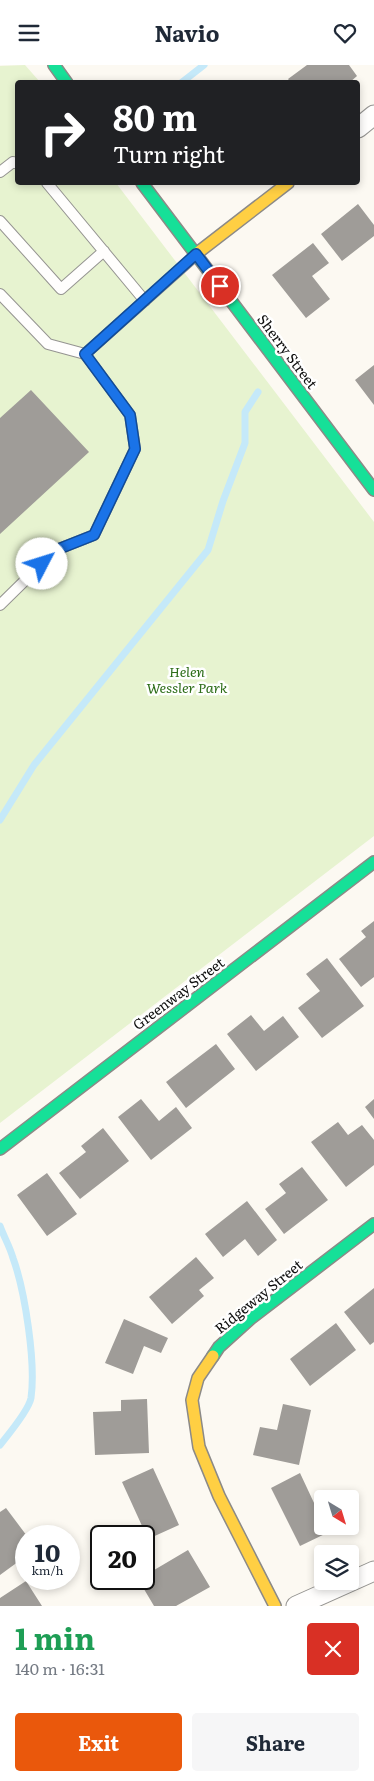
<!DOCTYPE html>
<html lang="en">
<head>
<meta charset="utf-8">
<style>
  :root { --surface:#fff; --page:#f6f6f7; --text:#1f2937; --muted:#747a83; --accent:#ea580c }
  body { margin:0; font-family:Literata,serif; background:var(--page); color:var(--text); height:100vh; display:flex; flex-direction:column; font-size:19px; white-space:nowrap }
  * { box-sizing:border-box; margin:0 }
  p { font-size:16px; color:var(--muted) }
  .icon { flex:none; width:28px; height:28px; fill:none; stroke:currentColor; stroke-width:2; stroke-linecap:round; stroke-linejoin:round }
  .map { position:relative; height:1541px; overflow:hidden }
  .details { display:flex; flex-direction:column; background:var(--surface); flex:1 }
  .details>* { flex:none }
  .guide { position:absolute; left:15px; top:15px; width:345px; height:105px; border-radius:5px; box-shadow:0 2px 8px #0003; background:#202124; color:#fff; overflow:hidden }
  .needle { width:32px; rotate:142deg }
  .controls { position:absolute; left:314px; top:1425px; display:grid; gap:10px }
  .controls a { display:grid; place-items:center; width:45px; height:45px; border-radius:5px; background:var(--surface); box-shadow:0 2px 8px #0003; font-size:25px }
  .speed { position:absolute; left:15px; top:1460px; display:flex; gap:10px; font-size:25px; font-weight:700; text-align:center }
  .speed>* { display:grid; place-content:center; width:65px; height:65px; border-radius:50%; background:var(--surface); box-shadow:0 2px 8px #0003; line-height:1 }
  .speed small { font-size:12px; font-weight:400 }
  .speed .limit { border:2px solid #111; border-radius:8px; background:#fff; color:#111 }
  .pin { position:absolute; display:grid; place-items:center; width:42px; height:42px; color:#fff; margin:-21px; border:2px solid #fff; border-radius:50%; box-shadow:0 1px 5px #0007 }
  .me { position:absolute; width:55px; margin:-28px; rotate:50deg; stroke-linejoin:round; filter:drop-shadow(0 0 4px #0008) }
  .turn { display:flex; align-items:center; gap:18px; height:105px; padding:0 15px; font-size:22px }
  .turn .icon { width:65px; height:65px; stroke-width:2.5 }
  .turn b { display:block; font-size:35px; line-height:42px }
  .round { display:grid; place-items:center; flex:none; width:52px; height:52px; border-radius:5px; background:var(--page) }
  .summary { display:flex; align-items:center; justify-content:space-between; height:85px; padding:0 15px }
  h1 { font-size:30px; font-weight:700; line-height:38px; color:#1e9e55 }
  .action { display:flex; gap:10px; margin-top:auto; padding:10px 15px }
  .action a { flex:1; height:58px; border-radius:5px; background:var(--accent); color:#fff; font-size:20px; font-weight:700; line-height:58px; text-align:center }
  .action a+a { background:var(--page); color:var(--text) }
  header { display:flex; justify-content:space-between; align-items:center; height:65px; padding:0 15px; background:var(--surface); font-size:22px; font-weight:700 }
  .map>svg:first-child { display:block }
  .green { fill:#e7f3d0 }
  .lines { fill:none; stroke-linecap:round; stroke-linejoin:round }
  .stream { stroke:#c5e9f9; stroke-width:7 }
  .building { fill:#9f9c98 }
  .lane-casing { stroke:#959491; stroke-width:12 }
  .street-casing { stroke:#959491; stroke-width:21 }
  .fast-casing { stroke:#8c8a87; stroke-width:14 }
  .slow-casing { stroke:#8c8a87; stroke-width:14 }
  .lane { stroke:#fffefd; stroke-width:10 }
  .street { stroke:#fffefd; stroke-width:19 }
  .fast { stroke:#16e098; stroke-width:11 }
  .slow { stroke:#ffcf43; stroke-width:11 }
  .route-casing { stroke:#114b97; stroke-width:12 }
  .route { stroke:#1a73e8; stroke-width:9 }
  .labels { text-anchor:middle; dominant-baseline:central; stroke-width:5; stroke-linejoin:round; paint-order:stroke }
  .street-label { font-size:14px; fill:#0e0e0e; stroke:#fff }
  .park-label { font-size:14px; font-style:italic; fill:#2d6d18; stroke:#fff }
</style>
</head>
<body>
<header><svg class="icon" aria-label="menu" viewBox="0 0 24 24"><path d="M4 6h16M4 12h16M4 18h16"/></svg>Navio<svg class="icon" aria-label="heart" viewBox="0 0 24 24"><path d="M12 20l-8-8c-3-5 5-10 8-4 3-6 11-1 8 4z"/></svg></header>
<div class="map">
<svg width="374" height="1541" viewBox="0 0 374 1541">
  <rect width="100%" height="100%" fill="#fcf9f2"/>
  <!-- green -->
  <path class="green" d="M 25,0 L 40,17 L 18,18 L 18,118 L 116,118 L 374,457 L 374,771 L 0,1058 L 0,1 Z"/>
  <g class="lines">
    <!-- stream -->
    <path class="stream" d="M 181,18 L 204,0
      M 0,755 L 34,700 L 208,485 L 223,436 L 245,378 L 245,347 L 258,327
      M 0,1161 C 4,1172 10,1182 13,1193 C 25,1226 36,1298 31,1333 C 29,1345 8,1370 0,1380"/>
  </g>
  <!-- building -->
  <path class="building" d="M 307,0 L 349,0 L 357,11 L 349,18 L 291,18 L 288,14 Z
    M 358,139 L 374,160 L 374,171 L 342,196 L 321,169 Z
    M 313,178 L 329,198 L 312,211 L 330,234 L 306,253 L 272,210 Z
    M 374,300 L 374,340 L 355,315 Z
    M 31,325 L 89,387 L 0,469 L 0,353 Z
    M 374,856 L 374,912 L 361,922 L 339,894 L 366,872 L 361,866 Z
    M 327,893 L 364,941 L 322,973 L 298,943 L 320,926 L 306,909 Z
    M 251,950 L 264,966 L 283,951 L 299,972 L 256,1006 L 227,969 Z
    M 216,979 L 235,1004 L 186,1043 L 166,1017 Z
    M 141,1034 L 159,1056 L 176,1042 L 192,1063 L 151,1095 L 118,1052 Z
    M 374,1034 L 374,1054 L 365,1042 Z
    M 338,1057 L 348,1070 L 362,1060 L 374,1075 L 374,1100 L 346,1122 L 311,1077 Z
    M 103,1063 L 129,1096 L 80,1134 L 59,1108 L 86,1087 L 81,1081 Z
    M 302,1102 L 328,1135 L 284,1169 L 265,1144 L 286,1128 L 279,1119 Z
    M 47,1108 L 77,1149 L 47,1171 L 17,1130 Z
    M 247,1136 L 277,1175 L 258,1191 L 245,1174 L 223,1192 L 205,1169 Z
    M 196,1192 L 214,1213 L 199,1225 L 204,1231 L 172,1259 L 149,1232 Z
    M 374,1223 L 374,1277 L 370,1280 L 344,1247 Z
    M 124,1254 L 168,1273 L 161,1288 L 144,1281 L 133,1309 L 105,1298 Z
    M 336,1258 L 356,1285 L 310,1321 L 290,1294 Z
    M 147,1334 L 149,1388 L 95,1390 L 93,1347 L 121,1346 L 121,1335 Z
    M 283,1339 L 311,1345 L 299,1400 L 253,1390 L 260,1362 L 277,1365 Z
    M 153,1403 L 179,1460 L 148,1474 L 122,1417 Z
    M 300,1408 L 322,1455 L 322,1461 L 326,1461 L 329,1467 L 300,1481 L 271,1423 Z
    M 6,1443 L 27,1471 L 26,1491 L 0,1510 L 0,1447 Z
    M 188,1485 L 210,1522 L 176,1541 L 154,1541 L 138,1514 L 144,1514 L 144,1511 Z
    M 26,1516 L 42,1541 L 0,1541 L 0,1533 Z"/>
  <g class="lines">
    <defs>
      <path id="lane" d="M 0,107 L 13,97 L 18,99
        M 47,118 L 145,236
        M 0,156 L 61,224 L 104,186
        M 0,229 L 48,279 L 85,289 L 196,190
        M 0,540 L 56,485 L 94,470 L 135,384 L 130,350 L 85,289"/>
      <path id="street" d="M 358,63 L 374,50
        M 296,1541 L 374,1506"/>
      <path id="fast" d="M 54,0 L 67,18
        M 142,118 L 374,425
        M 0,1084 L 374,797
        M 213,1291 L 219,1282 L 250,1254 L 374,1159"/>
      <path id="slow" d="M 196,189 L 288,118
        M 213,1291 L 198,1313 L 192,1335 L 199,1382 L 219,1431 L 275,1541"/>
    </defs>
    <!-- lane casing -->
    <use href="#lane" class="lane-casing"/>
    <!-- street casing -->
    <use href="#street" class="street-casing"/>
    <!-- fast casing -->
    <use href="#fast" class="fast-casing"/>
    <!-- slow casing -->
    <use href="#slow" class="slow-casing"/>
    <!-- lane -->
    <use href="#lane" class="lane"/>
    <!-- street -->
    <use href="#street" class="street"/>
    <!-- fast -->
    <use href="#fast" class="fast"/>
    <!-- slow -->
    <use href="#slow" class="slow"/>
  </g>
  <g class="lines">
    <defs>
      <path id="route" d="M 42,499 L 56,485 L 94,470 L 135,384 L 130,350 L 85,289 L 196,189 L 220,221"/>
    </defs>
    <!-- route casing -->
    <use href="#route" class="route-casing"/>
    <!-- route -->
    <use href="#route" class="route"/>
  </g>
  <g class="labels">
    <!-- street labels -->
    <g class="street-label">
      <text transform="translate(288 286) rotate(53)">Sherry Street</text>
      <text transform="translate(178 928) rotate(-37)">Greenway Street</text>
      <text transform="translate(258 1231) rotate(-39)">Ridgeway Street</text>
    </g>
    <!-- park labels -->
    <g class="park-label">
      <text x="187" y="606">Helen<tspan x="187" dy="16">Wessler Park</tspan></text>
    </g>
  </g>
</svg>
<div class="controls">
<a><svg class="needle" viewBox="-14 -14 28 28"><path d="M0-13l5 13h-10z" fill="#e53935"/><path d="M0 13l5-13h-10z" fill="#747a83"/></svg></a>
<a><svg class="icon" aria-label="layers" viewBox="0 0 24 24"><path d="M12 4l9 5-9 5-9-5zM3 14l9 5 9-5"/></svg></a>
</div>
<div class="speed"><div>10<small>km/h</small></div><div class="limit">20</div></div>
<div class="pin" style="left:220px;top:221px;background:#d93025"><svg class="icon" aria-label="arrive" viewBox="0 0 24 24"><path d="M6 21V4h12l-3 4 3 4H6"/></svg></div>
<svg class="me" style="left:42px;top:499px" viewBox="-20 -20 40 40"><circle r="19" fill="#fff"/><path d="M0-13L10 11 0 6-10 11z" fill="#1a73e8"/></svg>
<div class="guide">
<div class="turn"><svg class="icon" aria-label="right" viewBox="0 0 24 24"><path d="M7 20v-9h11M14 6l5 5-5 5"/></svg><div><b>80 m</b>Turn right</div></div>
</div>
</div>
<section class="details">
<div class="summary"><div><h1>1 min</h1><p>140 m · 16:31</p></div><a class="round" style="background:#d93025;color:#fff"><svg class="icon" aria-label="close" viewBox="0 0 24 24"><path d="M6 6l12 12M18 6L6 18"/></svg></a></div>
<div class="action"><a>Exit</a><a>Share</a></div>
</section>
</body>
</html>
